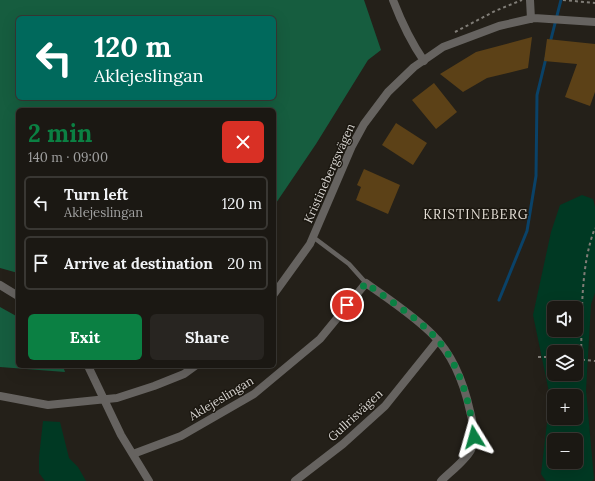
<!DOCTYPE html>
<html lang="en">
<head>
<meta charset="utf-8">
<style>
  :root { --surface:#1b1813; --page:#282521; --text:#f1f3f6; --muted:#a0a0a0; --line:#393733; --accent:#0b8043 }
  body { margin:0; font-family:Lora,serif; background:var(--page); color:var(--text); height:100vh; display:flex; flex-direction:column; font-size:15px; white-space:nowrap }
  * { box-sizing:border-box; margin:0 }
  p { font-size:13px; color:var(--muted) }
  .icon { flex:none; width:22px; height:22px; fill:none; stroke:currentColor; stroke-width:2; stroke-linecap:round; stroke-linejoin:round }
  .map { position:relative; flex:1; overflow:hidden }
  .details { position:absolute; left:16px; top:108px; width:260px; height:260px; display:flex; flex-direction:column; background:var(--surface); border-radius:6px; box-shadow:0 4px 16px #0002,0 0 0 1px var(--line) }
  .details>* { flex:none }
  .guide { position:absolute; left:16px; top:16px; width:260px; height:84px; border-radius:6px; box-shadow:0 4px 16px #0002,0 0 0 1px var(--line); background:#00695c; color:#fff; overflow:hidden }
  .controls { position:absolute; left:547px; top:301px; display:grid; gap:8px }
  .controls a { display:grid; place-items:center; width:36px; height:36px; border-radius:6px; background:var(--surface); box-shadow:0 4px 16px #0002,0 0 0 1px var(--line); font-size:20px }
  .pin { position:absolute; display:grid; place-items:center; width:34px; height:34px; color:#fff; margin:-17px; border:2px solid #fff; border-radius:50%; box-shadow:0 1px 4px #0007 }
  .me { position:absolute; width:44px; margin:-22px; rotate:352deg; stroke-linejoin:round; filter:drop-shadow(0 0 3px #0008) }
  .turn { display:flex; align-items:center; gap:14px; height:84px; padding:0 12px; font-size:18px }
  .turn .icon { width:52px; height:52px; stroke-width:2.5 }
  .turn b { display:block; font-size:28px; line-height:34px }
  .round { display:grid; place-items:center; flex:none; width:42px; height:42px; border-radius:6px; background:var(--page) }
  .overview { display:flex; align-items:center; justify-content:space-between; height:68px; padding:0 12px }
  h1 { font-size:24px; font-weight:800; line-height:30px; color:var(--accent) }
  .button { display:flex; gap:8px; margin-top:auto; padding:8px 12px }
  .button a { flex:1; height:46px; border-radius:6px; background:var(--accent); color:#fff; font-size:16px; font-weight:800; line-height:46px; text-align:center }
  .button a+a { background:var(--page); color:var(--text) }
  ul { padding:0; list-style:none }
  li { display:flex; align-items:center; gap:12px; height:54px; margin:0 8px 6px; padding:0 4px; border:2px solid var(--line); border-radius:6px }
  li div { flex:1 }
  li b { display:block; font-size:15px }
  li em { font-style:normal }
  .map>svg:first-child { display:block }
  .green { fill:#003923; fill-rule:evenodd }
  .forest { fill:#165d3f; fill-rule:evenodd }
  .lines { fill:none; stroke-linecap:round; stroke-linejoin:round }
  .stream { stroke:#0a4268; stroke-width:3 }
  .building { fill:#5c4117 }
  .path { stroke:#807d77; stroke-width:2; stroke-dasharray:3 3; stroke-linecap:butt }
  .service { stroke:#666360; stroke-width:4.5 }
  .minor { stroke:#666360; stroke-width:8 }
  .route { stroke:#0b8043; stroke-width:7; stroke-dasharray:0 12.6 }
  .labels { text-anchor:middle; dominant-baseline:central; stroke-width:3; stroke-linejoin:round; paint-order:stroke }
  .street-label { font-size:12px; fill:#d7d4d0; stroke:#1b1710 }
  .neighbourhood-label { font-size:13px; letter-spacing:1px; fill:#e3ddd4; stroke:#1b1710 }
</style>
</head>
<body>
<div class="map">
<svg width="595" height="481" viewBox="0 0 595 481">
  <rect width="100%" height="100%" fill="#242019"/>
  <!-- green -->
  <path class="green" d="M 582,195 L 593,199 L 595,207 L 595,293 L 591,304 L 586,390 L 594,479 L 592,481 L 546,481 L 541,474 L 550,397 L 533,315 L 551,232 L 560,205 ZM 554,308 L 576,308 L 576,330 L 554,330 ZM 554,352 L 576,352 L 576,374 L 554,374 ZM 554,396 L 576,396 L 576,418 L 554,418 ZM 554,440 L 576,440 L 576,462 L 554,462 Z
    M 43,421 L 60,422 L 69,458 L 78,467 L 86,481 L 45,481 L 39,473 L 39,457 Z"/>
  <!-- forest -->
  <path class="forest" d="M 0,0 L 364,0 L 381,50 L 368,60 L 316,144 L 274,206 L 274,110 L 18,110 L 18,273 L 0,268 ZM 18,18 L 274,18 L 274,98 L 18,98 Z
    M 0,307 L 18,317 L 18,366 L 63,366 L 65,372 L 0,367 Z"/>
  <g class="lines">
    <!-- stream -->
    <path class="stream" d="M 550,43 L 561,0
      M 499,300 L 527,231 L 536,176 L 537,95 L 546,58"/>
  </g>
  <!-- building -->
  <path class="building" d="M 532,37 L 528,68 L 487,78 L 463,92 L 440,74 L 476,52 Z
    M 547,39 L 595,44 L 595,92 L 590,106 L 565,97 L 577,64 L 544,61 Z
    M 434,83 L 457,112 L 436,129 L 412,100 Z
    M 396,123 L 427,143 L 413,165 L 382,145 Z
    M 364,169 L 400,185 L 388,214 L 356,200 L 361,187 L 357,185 Z"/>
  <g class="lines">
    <!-- path -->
    <path class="path" d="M 563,0 L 595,3
      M 455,32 L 495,11 L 522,0
      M 538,357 L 554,357
      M 576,359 L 595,361
      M 581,359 C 582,318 580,266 595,228"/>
    <!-- service -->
    <path class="service" d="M 313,237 L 349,264 L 366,283"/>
    <!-- minor -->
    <path class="minor" d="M 393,0 C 401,21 411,42 424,61
      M 530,0 L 531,19
      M 0,285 L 18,296
      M 274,294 L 310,244 L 352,146 L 364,124 L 388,92 L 414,67 L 443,47 L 499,26 L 534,18 L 595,22
      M 88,366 L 121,435 L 149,481
      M 0,396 L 48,405 L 117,398 L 154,386 L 184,374 L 195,366
      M 133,454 L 181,436 L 254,394 L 320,339 L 366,283 C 388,299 413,315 433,335 C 453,355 464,384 470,411 C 473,423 477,438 471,450 C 465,461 450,472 441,481
      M 295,481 L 343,444 L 385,406 L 438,340"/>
  </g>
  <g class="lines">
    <!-- route -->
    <path class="route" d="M 347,305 L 366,283 C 388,300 414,315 434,336 C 459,362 470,401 474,437"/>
  </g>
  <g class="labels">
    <!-- street labels -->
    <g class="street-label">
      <text transform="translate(329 173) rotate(-66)">Kristinebergsvägen</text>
      <text transform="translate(221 398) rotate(-31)">Aklejeslingan</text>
      <text transform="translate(355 415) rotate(-43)">Gullrisvägen</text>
    </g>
    <!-- neighbourhood labels -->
    <g class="neighbourhood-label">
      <text x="476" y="214">KRISTINEBERG</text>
    </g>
  </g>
</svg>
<div class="controls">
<a><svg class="icon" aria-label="sound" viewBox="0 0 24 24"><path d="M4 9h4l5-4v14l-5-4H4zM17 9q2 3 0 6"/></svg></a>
<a><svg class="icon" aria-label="layers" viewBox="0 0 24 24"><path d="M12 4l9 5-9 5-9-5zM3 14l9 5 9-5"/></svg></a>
<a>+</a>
<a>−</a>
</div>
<div class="pin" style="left:347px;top:305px;background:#d93025"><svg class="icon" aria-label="arrive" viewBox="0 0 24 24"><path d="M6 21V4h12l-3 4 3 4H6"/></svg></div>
<svg class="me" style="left:474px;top:437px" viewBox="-20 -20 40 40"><path d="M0-17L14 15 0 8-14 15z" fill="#0b8043" stroke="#fff" stroke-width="4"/></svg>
<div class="guide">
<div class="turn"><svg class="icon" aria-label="left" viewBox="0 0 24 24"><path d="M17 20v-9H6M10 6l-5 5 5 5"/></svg><div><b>120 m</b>Aklejeslingan</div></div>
</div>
<section class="details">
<div class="overview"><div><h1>2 min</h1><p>140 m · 09:00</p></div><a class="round" style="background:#d93025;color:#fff"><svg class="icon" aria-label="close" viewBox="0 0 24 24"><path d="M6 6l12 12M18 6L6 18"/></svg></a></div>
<ul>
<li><svg class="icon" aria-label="left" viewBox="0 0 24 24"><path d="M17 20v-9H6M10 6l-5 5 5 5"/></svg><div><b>Turn left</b><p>Aklejeslingan</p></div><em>120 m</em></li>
<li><svg class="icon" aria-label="arrive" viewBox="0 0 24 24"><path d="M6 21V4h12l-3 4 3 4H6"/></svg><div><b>Arrive at destination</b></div><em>20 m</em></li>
</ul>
<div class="button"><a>Exit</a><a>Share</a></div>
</section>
</div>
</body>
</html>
